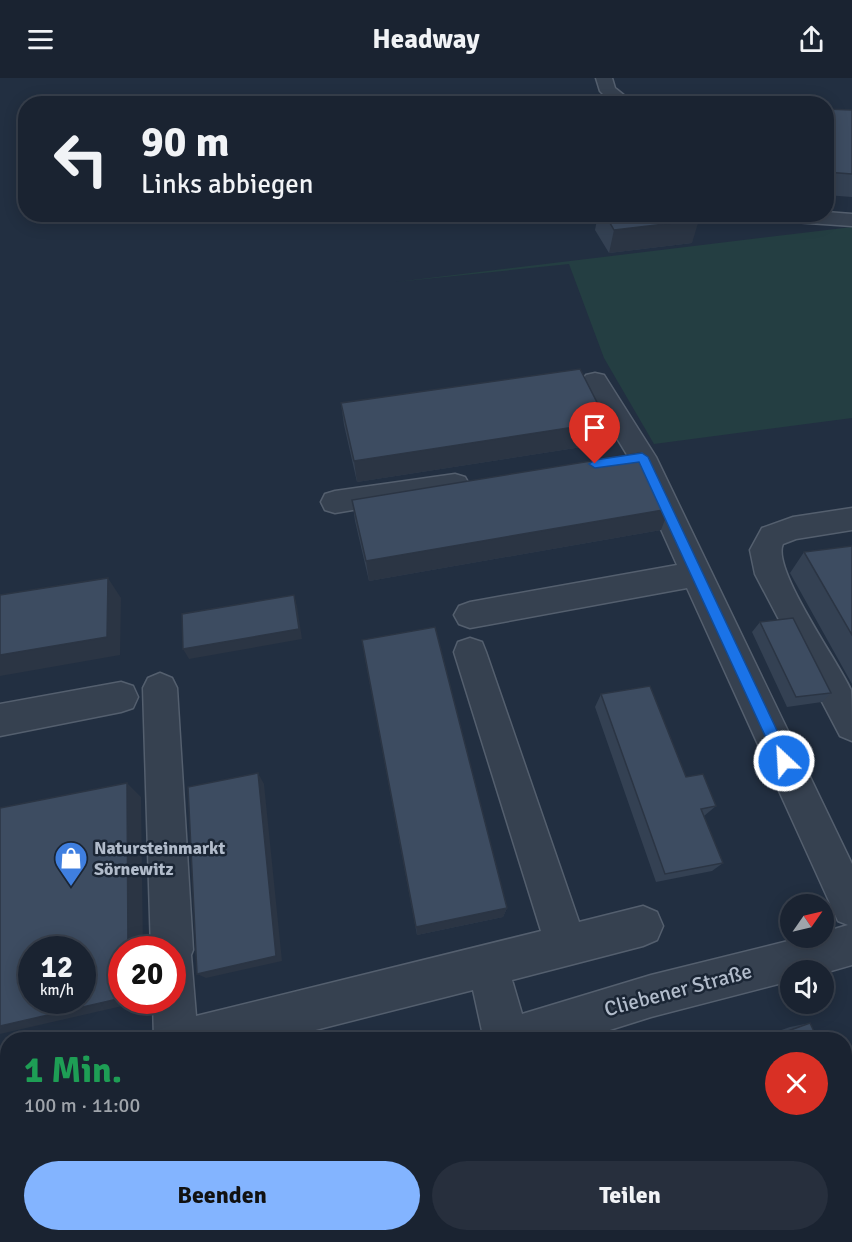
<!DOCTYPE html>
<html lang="de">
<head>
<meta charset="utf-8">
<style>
  :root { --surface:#1a2331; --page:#272f3d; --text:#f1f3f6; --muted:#9fa4ab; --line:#38404d; --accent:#83b4ff }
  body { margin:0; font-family:Signika,sans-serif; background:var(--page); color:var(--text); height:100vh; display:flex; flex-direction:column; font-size:22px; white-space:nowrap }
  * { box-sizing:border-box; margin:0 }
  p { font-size:20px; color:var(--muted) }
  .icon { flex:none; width:33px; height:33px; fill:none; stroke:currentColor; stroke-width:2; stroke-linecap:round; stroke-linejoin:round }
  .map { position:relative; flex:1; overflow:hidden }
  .drawer { position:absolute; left:0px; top:954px; width:852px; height:210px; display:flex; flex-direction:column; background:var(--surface); border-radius:24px 24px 0 0; box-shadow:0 3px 15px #0003,0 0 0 2px var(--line) }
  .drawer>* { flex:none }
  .top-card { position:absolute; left:18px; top:18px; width:816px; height:126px; border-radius:24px; box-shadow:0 3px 15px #0003,0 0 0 2px var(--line); background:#1a2331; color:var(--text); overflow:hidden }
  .needle { width:39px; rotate:56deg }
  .tools { position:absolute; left:780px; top:816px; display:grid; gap:12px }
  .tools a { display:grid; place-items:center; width:54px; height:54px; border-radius:50%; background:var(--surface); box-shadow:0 3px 15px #0003,0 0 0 2px var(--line); font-size:30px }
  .speed { position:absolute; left:18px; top:858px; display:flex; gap:12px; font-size:30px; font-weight:700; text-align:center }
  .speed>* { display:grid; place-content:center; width:78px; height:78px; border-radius:50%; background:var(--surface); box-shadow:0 3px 15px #0003,0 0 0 2px var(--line); line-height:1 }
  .speed small { font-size:15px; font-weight:400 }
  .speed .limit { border:9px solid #d22; background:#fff; color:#111 }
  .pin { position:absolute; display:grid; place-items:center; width:51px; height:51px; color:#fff; margin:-62px -26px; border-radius:50% 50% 50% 0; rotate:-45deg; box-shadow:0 0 6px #0007 }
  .pin .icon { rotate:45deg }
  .me { position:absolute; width:66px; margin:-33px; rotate:335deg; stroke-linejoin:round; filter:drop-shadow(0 0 4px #0008) }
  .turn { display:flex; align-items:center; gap:21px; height:126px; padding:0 24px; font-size:27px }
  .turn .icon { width:78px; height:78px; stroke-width:2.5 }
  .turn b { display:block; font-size:42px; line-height:51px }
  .round { display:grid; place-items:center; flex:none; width:63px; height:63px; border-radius:32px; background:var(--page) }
  .overview { display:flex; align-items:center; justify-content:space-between; height:102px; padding:0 24px }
  h1 { font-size:36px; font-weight:700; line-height:45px; color:#1e9e55 }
  .action { display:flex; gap:12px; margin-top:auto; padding:12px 24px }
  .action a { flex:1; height:69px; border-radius:36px; background:var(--accent); color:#111; font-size:24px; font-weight:700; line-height:69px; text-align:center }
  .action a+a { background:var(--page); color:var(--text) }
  header { display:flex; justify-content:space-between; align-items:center; height:78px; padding:0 24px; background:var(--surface); font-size:27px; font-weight:700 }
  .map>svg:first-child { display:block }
  .green { fill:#243e42 }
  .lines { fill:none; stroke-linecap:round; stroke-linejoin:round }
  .minor-casing { stroke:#545f6e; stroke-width:3 }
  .minor { fill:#364150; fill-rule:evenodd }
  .wall { fill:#344153 }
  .shaded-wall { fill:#2b3544 }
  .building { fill:#3d4c61; stroke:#2b3544; stroke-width:1.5; fill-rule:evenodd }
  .route { fill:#1a73e8; stroke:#114b97; stroke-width:1.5 }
  .labels { text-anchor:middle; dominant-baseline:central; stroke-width:5; stroke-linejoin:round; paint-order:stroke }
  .poi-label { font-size:18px; font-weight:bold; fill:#b2bccb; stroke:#1b2635; text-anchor:start }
  .near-street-label { font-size:21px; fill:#b2bccb; stroke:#1b2635 }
</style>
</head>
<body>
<header><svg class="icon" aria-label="menu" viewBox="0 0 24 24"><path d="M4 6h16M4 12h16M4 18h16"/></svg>Headway<svg class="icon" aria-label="share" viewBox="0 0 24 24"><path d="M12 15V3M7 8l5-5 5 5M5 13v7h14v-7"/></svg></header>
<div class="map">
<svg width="852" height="1164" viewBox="0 0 852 1164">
  <rect width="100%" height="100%" fill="#222f41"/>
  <!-- green -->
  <path class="green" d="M 852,149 L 852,340 L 654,366 L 604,280 L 569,186 L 396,204 Z"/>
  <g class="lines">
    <defs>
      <path id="minor" d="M 596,0 L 612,0 L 615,10 L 635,26 L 612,25 L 600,13 Z
        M 826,134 L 852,136 L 852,148 L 765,142 L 758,140 L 755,136 L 826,136 Z
        M 595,295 L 604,297 L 656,379 L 852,786 L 852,887 L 824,895 L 824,892 L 790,892 L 790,903 L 651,939 L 578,962 L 484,962 L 473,912 L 276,962 L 154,962 L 153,922 L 172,922 L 172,872 L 151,872 L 143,610 L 148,600 L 160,595 L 172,600 L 177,610 L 193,872 L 191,877 L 196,938 L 541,853 L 454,574 L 458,564 L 470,560 L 482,564 L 486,574 L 579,844 L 643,828 L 657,834 L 663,848 L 657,862 L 643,868 L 512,902 L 522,936 L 651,897 L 800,860 L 824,860 L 824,854 L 848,847 L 838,843 L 687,510 L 470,550 L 459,546 L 454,537 L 459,528 L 470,524 L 677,487 L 629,380 L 582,303 L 586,297 Z
        M 455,396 L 465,399 L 469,406 L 465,413 L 335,435 L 325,432 L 321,424 L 325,416 L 335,413 Z
        M 852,430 L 852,452 L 796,461 L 783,466 C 771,490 838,583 851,612 C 852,625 852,648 852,663 L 840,658 L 755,496 L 750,472 L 762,450 L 793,439 Z
        M 121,604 L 133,608 L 138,619 L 133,630 L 121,634 L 0,658 L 0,626 Z
        M 8,1099 L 8,1147 L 0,1149 L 0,1101 Z
        M 138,1156 L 187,1156 L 186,1164 L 136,1164 Z"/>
    </defs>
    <!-- minor casing -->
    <use href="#minor" class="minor-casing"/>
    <!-- minor -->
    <use href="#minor" class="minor"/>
  </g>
  <!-- wall -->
  <path class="wall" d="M 826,31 L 852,32 L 852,119 L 826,117 Z
    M 598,136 L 695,136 L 692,165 L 609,175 L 595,152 Z
    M 341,325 L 601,366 L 357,404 L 344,347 Z
    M 352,422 L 661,452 L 369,503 L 355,443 Z
    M 852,468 L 852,606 L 790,495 L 804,474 Z
    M 760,544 L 831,615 L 822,624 L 787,629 L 752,554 Z
    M 362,562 L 507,830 L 503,839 L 417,857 L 365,580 Z
    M 601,616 L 716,728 L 704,738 L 723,785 L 712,793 L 656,804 L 595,629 Z
    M 810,945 L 818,962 L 753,962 L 790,949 Z
    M 355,1156 L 511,1156 L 351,1164 Z
    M 648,1156 L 844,1156 L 852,1164 L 651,1164 Z"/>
  <!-- shaded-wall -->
  <path class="shaded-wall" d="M 699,142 L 692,165 L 609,175 L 614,152 Z
    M 607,344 L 601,366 L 357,404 L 354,383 Z
    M 669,431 L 661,452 L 369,503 L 366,483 Z
    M 108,500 L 121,520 L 120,577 L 0,598 L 0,577 Z
    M 294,517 L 297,528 L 302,561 L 189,581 L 183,571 Z
    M 258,695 L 264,706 L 282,883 L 206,900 L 197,896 Z
    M 127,705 L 141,719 L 143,872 L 128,872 Z
    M 507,830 L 503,839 L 417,857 L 416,849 Z
    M 122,920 L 122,922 L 144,923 L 0,956 L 0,948 Z"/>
  <!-- building -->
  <path class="building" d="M 563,18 L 711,26 L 562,26 Z
    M 826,31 L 852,32 L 852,96 L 826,94 Z
    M 605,136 L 695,136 L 699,142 L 614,152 Z
    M 580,291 L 607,344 L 354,383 L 341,325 Z
    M 640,375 L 669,431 L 366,483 L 352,422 Z
    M 852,468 L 852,557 L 804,474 Z
    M 108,500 L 107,559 L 0,577 L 0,517 Z
    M 294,517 L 299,551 L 183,571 L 182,536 Z
    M 793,540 L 831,615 L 796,619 L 760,544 Z
    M 435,549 L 507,830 L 416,849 L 362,562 Z
    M 650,608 L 686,699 L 703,696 L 716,728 L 701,731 L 723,785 L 665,796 L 601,616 Z
    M 258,695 L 276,878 L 197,896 L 188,709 Z
    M 127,705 L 128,872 L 122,872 L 122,920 L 0,948 L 0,730 ZM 32,872 L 82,872 L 82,922 L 32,922 Z
    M 810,945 L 818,962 L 763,962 Z
    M 844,1014 L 852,1029 L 852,1164 L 661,1164 L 659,1156 L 844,1156 Z
    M 371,1156 L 511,1156 L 513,1164 L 351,1164 Z"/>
  <!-- route -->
  <path class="route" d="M 642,375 L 648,379 L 789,678 L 791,683 L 789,688 L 784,690 L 779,688 L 639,384 L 595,390 L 589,386 L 595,382 Z"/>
  <!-- icons -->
  <defs>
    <symbol id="shop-pin" viewBox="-11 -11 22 30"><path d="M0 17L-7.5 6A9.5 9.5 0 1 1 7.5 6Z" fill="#3f7fe0" stroke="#1b2635"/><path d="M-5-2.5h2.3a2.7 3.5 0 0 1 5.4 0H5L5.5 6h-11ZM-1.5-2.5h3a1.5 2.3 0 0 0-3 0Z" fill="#fff"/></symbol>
  </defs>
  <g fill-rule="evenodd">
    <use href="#shop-pin" x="52" y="761" width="38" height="52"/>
  </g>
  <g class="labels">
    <!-- poi labels -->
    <g class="poi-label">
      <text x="94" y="770">Natursteinmarkt<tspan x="94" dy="21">Sörnewitz</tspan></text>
    </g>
    <!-- near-street labels -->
    <g class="near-street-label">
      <text transform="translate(678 912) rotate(-15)">Cliebener Straße</text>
    </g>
  </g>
</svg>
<div class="tools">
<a><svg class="needle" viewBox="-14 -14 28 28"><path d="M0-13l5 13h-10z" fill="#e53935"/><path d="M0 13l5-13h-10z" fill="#9fa4ab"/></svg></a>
<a><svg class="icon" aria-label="sound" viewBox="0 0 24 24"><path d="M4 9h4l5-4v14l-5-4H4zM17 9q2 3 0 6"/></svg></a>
</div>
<div class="speed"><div>12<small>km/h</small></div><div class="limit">20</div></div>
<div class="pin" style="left:595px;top:386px;background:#d93025"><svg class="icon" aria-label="arrive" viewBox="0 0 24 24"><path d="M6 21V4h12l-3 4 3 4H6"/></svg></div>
<svg class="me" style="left:784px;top:683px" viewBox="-20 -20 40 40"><circle r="17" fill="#1a73e8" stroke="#fff" stroke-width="3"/><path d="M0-11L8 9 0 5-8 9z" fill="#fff"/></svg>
<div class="top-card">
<div class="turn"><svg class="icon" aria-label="left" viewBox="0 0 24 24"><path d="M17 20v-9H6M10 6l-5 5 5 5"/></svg><div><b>90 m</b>Links abbiegen</div></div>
</div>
<section class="drawer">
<div class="overview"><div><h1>1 Min.</h1><p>100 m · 11:00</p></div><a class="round" style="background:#d93025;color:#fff"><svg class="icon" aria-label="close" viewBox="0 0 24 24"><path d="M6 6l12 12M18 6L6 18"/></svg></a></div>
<div class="action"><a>Beenden</a><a>Teilen</a></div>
</section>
</div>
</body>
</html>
